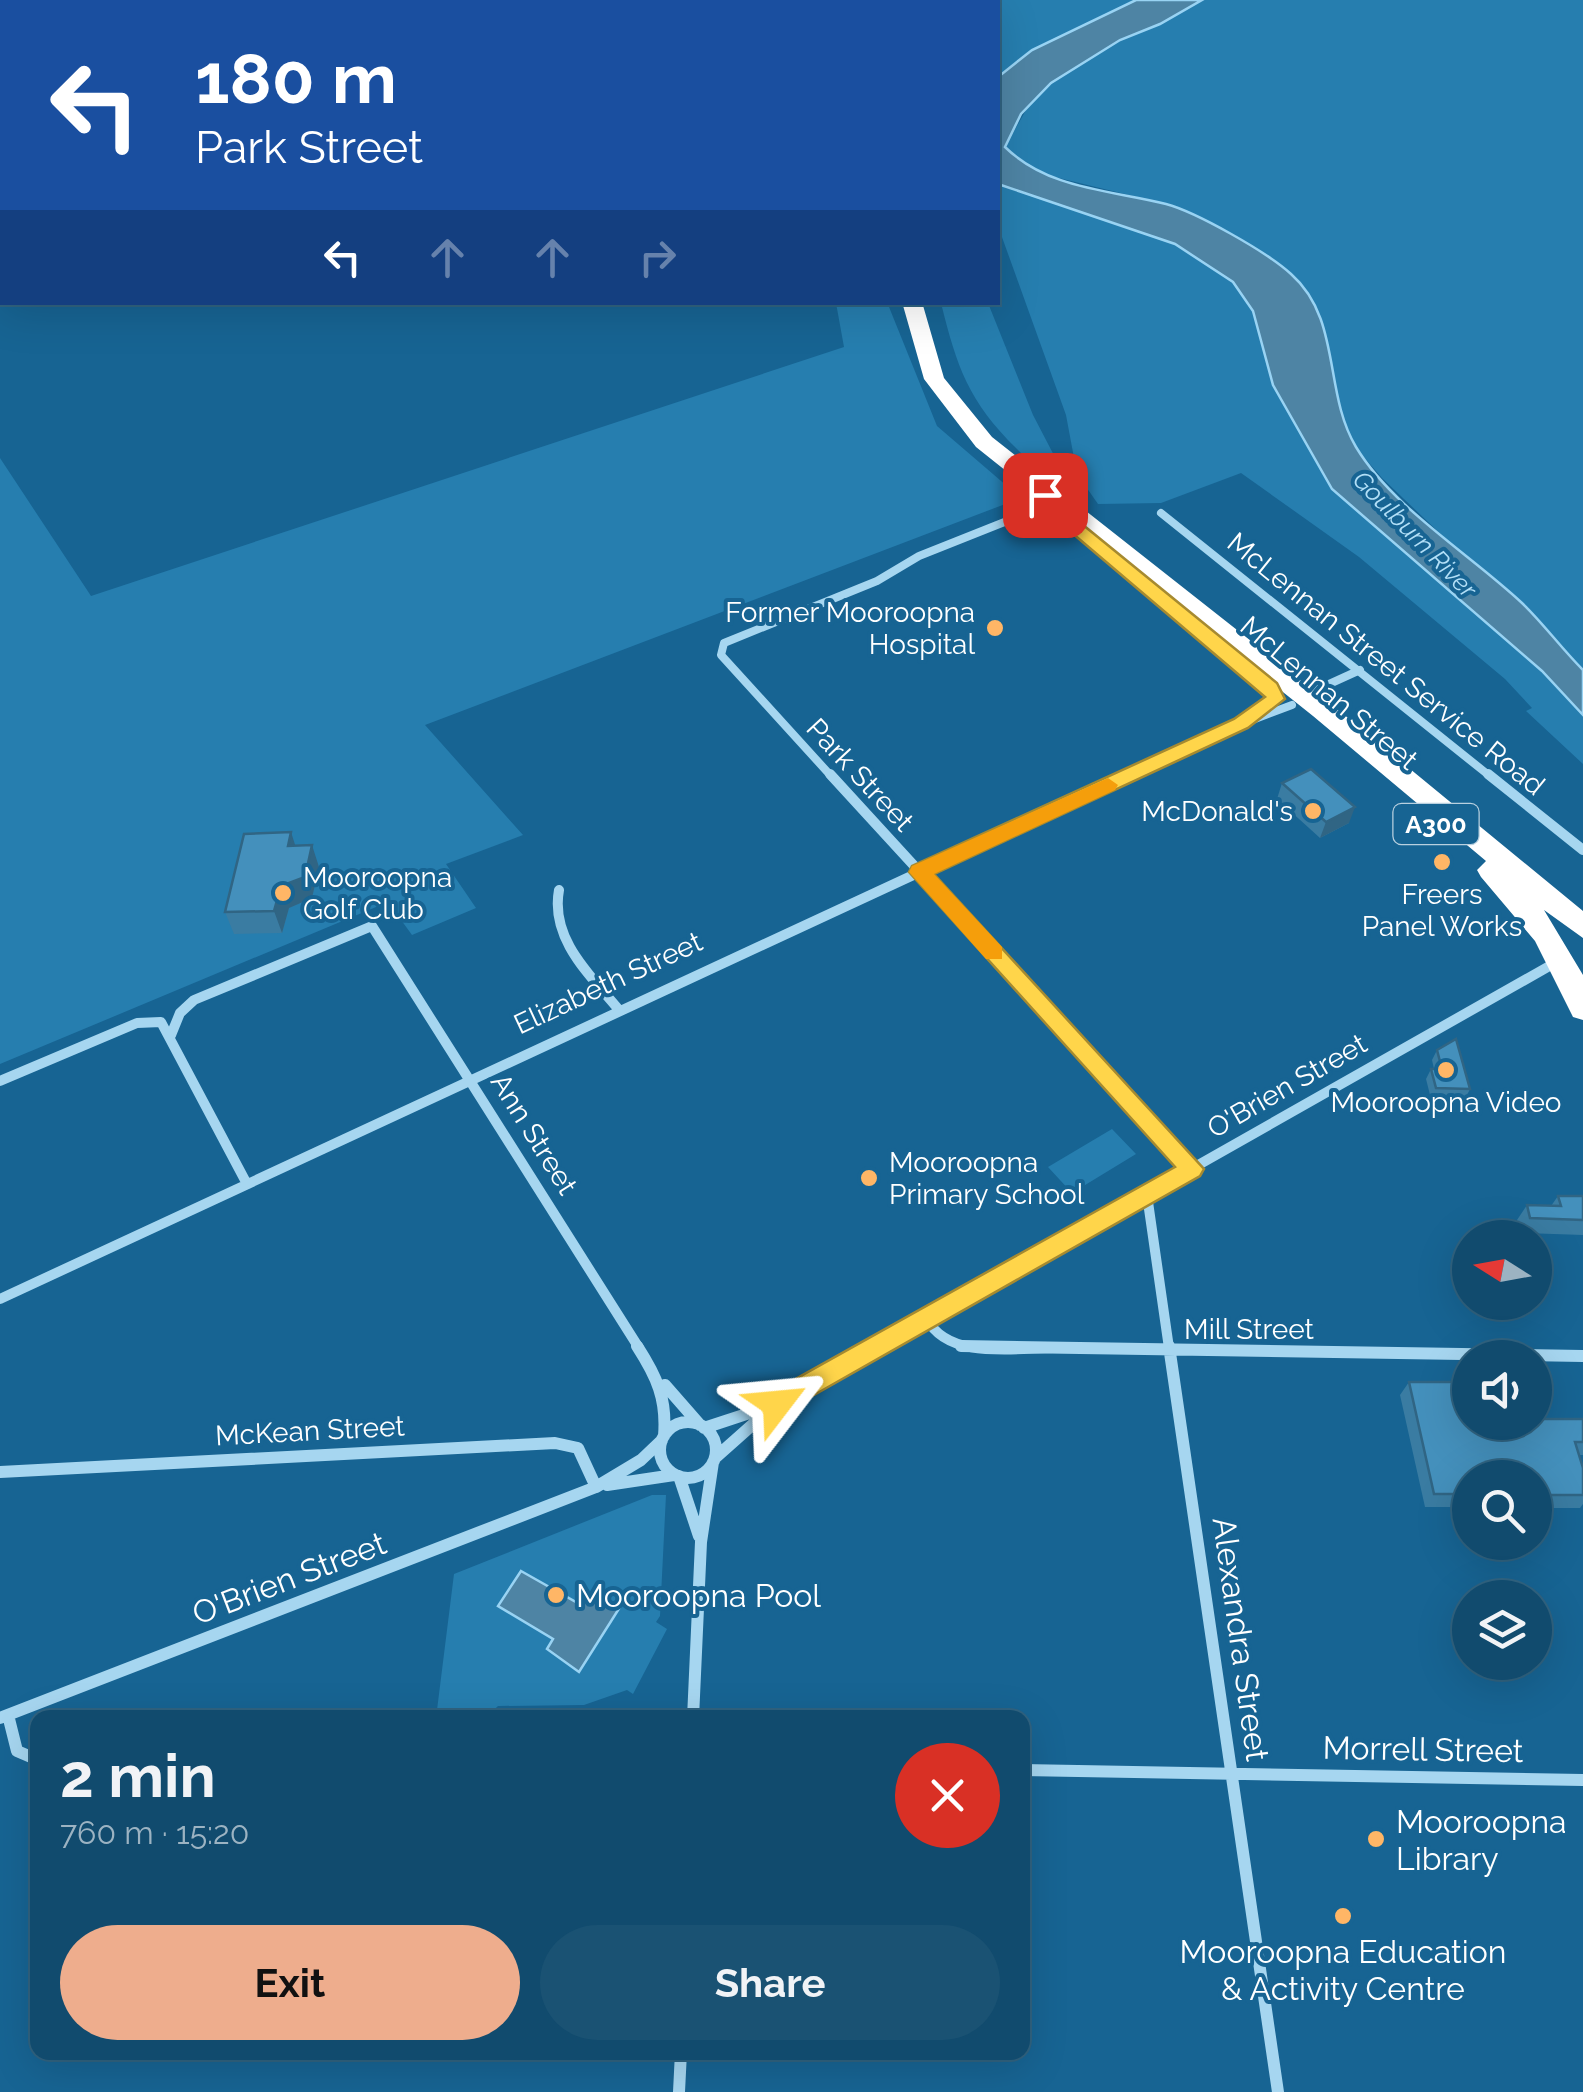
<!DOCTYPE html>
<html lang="en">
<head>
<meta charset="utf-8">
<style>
  :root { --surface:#114b6e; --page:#1a5273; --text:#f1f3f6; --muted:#9cb3c2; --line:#306381; --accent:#eead8d }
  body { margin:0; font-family:Raleway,sans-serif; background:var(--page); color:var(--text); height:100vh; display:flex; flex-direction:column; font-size:38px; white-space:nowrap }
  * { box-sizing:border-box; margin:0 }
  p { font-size:32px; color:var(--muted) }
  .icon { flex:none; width:55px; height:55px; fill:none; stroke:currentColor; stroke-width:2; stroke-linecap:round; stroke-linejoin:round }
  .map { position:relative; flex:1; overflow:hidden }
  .side { position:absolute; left:30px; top:1710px; width:1000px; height:350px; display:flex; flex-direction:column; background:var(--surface); border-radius:20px; box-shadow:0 10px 40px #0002,0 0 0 2px var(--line) }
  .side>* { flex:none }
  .banner { position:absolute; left:0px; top:0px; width:1000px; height:305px; box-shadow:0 10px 40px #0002,0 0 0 2px var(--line); background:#1a4fa0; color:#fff; overflow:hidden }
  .needle { width:65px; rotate:281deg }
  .tools { position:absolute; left:1452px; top:1220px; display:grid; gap:20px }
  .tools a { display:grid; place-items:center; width:100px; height:100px; border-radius:50%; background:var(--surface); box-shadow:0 10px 40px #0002,0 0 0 2px var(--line); font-size:50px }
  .pin { position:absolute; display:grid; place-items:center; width:85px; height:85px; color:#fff; margin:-42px; border-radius:20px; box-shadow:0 5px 15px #0006 }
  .me { position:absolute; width:110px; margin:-55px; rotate:61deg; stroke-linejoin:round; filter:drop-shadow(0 0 8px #0008) }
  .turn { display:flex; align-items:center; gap:35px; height:210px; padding:0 30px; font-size:45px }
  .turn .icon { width:130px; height:130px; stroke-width:2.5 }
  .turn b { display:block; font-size:70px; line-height:85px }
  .lanes { display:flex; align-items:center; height:95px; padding:0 30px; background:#0003; justify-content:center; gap:50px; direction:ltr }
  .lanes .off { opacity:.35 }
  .round { display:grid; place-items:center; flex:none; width:105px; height:105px; border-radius:52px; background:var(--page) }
  .summary { display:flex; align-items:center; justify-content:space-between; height:170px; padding:0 30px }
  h1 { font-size:60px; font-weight:700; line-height:75px }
  .primary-button { display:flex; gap:20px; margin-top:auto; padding:20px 30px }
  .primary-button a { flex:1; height:115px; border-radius:60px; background:var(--accent); color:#111; font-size:40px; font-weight:700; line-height:115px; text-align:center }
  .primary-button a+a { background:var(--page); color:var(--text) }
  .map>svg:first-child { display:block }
  .green { fill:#267eaf }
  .water { fill:#4e84a4; stroke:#99d3f3; stroke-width:2.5 }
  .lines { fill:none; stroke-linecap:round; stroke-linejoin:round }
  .street-far2 { stroke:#a6d6f0; stroke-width:8 }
  .street-far1 { stroke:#a6d6f0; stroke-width:10 }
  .street { stroke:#a6d6f0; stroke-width:12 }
  .highway { fill:#fff; fill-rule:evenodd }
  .wall { fill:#3a7ca2 }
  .shaded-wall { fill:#306584 }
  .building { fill:#4490bc; stroke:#306584; stroke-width:2.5 }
  .route { fill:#ffd54a; stroke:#a68a30; stroke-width:2.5 }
  .slow { fill:#f59e0b }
  .poi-dot { fill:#ffb666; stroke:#176493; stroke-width:4 }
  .labels { text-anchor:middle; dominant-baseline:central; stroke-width:8; stroke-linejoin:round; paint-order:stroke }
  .far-water-label { font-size:25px; font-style:italic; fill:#b2dff7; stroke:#176493 }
  .shield { fill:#176493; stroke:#b9d0df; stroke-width:2.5 }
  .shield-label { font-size:25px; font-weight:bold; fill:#fff }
  .poi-label { font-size:28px; fill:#fff; stroke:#176493; text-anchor:end }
  .street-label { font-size:28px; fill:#fff; stroke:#176493 }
  .near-street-label { font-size:32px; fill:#fff; stroke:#176493 }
  .near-poi-label { font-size:32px; fill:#fff; stroke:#176493; text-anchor:start }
</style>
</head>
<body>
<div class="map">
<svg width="1583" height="2092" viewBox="0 0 1583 2092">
  <rect width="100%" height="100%" fill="#176493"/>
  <!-- green -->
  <path class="green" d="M 931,0 L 1136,0 L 1032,50 L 998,77 L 998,2 Z
    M 1202,0 L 1583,0 L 1583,670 L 1382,478 L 1356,448 L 1340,411 L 1331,360 L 1185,214 L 1170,205 L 1030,171 L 1005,147 L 1034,96 L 1051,83 L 1120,40 L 1160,24 Z
    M 998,184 L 1175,244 L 1233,282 L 1253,311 L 1273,385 L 1332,489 L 1542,671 L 1583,715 L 1583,764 L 1526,711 L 1532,708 L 1505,679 L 1359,557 L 1241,473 L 1161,503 L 1098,504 L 1077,474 L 1066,415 L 998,226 Z
    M 887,302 L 937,426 L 1021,498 L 425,725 L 523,835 L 446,864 L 476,908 L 412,935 L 388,902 L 0,1064 L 0,458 L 91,596 L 844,347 L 836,303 Z
    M 941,303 L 988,303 L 1033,415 L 1059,465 L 1056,474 C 1040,472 1028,460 1017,449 C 968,401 957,367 941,303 Z
    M 1112,1129 L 1136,1154 L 1072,1193 L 1048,1167 Z
    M 652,1495 L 666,1495 L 660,1616 L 656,1622 L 667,1629 L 633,1694 L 627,1690 L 584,1705 L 498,1706 L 486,1717 L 436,1718 L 454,1574 Z"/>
  <!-- water -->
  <path class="water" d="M 1136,0 L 1202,0 L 1160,24 L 1120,40 L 1051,83 L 1021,114 L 1005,147 C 1048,189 1109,190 1166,204 C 1196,212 1267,252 1291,274 C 1342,319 1323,392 1356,447 C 1392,507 1471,555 1522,603 C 1543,623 1561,648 1583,670 L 1583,715 L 1542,671 L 1332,489 L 1273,385 L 1253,311 L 1233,282 L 1175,244 L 998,184 L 998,77 L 1032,50 Z
    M 521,1571 L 576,1602 L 583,1592 L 610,1608 L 613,1604 L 620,1607 L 579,1672 L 547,1649 L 553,1639 L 498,1606 Z"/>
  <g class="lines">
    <!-- street-far2 -->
    <path class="street-far2" d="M 1161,513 L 1491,777
      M 1305,695 L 1360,670
      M 1247,722 L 1292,705
      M 832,777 L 721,655 L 724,643 L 877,581 L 919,556 L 1007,521
      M 1125,777 L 1241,723 L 1274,701 L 1270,687"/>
    <!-- street-far1 -->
    <path class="street-far1" d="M 830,774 L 1192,1169
      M 1488,774 L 1583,850
      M 559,890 C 550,939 590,975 619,1010
      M 171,1035 L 180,1013 L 194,1000 L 372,926 L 639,1348
      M 0,1081 L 137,1023 L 161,1022 L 247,1184
      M 1147,1195 L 1169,1348
      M 0,1299 L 1131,774
      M 927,1319 C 948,1360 1015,1348 1053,1348
      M 875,1348 L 1560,960"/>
    <!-- street -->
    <path class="street" d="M 637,1346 C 657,1377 667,1399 664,1436
      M 961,1346 L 1583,1356
      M 1169,1346 L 1278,2092
      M 665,1385 L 700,1425
      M660 1450a28 28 0 1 1 56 0a28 28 0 1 1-56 0Z
      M 704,1428 L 777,1404 L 880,1346
      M 715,1458 L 768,1411
      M 0,1472 L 555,1443 L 578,1448 L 596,1487
      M 679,1476 L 699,1536
      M 607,1485 L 674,1475
      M 8,1715 L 17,1751 L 38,1760
      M 0,1718 L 596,1487 L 641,1460 L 662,1440
      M 693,1718 L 701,1542 L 713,1462
      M 1022,1770 L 1583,1780
      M 679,2092 L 681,2052"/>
    <!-- highway -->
    <path class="highway" d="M 842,0 L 858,0 L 859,2 L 844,2 Z
      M 902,302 L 922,302 L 944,378 L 992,437 L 1331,704 L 1583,911 L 1583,938 L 1544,910 L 1583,975 L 1583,1020 L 1573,1017 L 1535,941 L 1481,877 L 1477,870 L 1486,861 L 1313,716 L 976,447 L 924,379 Z"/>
  </g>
  <!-- wall -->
  <path class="wall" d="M 1282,783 L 1349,823 L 1320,838 L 1277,799 Z
    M 295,845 L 319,867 L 312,898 L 289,908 L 282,933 L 234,934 L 225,912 Z
    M 1437,1050 L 1470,1089 L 1465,1099 L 1431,1099 L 1426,1079 L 1431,1069 L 1434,1069 L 1432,1060 Z
    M 1558,1196 L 1583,1196 L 1583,1235 L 1521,1233 L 1517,1220 L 1527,1205 L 1551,1206 Z
    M 1409,1382 L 1470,1422 L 1583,1419 L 1583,1455 L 1579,1455 L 1583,1468 L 1583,1504 L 1580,1508 L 1535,1508 L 1535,1478 L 1470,1478 L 1470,1507 L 1425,1507 L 1400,1395 Z"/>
  <!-- shaded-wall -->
  <path class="shaded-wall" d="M 1355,807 L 1349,823 L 1320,838 L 1326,822 Z
    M 291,832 L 298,854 L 288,846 Z
    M 312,845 L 319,867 L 312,898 L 289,908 L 282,933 L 274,911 L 281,886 Z"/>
  <!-- building -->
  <path class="building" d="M 1311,769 L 1355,807 L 1326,822 L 1282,783 Z
    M 291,832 L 288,846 L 312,845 L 305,877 L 281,886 L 274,911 L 225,912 L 244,834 Z
    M 1456,1039 L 1470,1089 L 1436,1088 L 1431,1069 L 1442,1069 L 1437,1050 Z
    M 1558,1196 L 1583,1196 L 1583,1220 L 1530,1218 L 1527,1205 L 1561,1206 Z
    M 1409,1382 L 1470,1382 L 1470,1422 L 1535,1422 L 1535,1419 L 1583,1419 L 1583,1442 L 1575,1442 L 1583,1468 L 1583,1495 L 1535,1495 L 1535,1478 L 1470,1478 L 1470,1494 L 1434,1494 Z"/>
  <!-- route -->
  <path class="route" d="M 1039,491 L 1051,491 L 1077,520 L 1277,683 L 1285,699 L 1248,728 L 934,874 L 1204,1169 L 1200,1176 L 777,1416 L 767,1413 L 763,1404 L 767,1395 L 1175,1167 L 909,872 L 912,866 L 1234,719 L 1265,697 L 1065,527 L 1039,498 Z"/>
  <!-- slow -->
  <path class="slow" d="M 1108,778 L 1118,785 L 1115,790 L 934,874 L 1002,947 L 1002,959 L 986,959 L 909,872 L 912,866 Z"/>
  <!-- markers -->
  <g class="poi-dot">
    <circle cx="995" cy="628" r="10"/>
    <circle cx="1313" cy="811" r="10"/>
    <circle cx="1442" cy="862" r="10"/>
    <circle cx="283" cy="893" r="10"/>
    <circle cx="1446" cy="1070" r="10"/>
    <circle cx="869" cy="1178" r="10"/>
    <circle cx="556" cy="1595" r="10"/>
    <circle cx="1376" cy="1839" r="10"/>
    <circle cx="1343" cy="1916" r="10"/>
  </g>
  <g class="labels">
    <!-- far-water labels -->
    <g class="far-water-label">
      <text transform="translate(1415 534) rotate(46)">Goulburn River</text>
    </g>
    <!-- shield labels -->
    <rect class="shield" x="1393.5" y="804" width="85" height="40" rx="8"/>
    <g class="shield-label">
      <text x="1436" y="824">A300</text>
    </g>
    <!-- poi labels -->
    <g class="poi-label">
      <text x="975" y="612">Former Mooroopna<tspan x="975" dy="32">Hospital</tspan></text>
      <text x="1293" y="811">McDonald's</text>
      <text x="303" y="877" text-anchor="start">Mooroopna<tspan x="303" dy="32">Golf Club</tspan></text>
      <text x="1442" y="894" text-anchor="middle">Freers<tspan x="1442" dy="32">Panel Works</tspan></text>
      <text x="1446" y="1102" text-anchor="middle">Mooroopna Video</text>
      <text x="889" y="1162" text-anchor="start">Mooroopna<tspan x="889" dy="32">Primary School</tspan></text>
    </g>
    <!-- street labels -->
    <g class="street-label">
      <text transform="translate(1386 664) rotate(39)">McLennan Street Service Road</text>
      <text transform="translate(1329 693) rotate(40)">McLennan Street</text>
      <text transform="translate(860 775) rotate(47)">Park Street</text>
      <text transform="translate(608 983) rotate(-25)">Elizabeth Street</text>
      <text transform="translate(1287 1086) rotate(-30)">O'Brien Street</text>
      <text transform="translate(534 1134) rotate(58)">Ann Street</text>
      <text x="1249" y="1329">Mill Street</text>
      <text transform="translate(310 1431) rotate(-3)">McKean Street</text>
    </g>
    <!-- near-street labels -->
    <g class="near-street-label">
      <text transform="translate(289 1578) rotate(-21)">O'Brien Street</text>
      <text transform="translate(1241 1639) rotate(82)">Alexandra Street</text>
      <text transform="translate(1423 1749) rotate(1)">Morrell Street</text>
    </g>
    <!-- near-poi labels -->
    <g class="near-poi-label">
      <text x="576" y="1595">Mooroopna Pool</text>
      <text x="1396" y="1821">Mooroopna<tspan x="1396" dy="37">Library</tspan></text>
      <text x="1343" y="1951" text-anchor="middle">Mooroopna Education<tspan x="1343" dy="37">&amp; Activity Centre</tspan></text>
    </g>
  </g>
</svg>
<div class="tools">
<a><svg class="needle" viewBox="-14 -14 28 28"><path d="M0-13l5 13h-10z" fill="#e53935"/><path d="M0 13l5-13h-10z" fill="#9cb3c2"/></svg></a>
<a><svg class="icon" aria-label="sound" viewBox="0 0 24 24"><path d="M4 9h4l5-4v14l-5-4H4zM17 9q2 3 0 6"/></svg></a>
<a><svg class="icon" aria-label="search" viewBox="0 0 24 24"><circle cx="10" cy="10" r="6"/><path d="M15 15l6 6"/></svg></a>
<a><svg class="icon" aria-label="layers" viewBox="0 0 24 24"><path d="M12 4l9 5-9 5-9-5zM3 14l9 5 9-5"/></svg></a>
</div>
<div class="pin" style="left:1045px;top:495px;background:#d93025"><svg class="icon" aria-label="arrive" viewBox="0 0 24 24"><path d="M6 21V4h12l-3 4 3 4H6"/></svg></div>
<svg class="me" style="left:777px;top:1404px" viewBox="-20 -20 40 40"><path d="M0-17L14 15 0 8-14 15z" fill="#ffd54a" stroke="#fff" stroke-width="4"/></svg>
<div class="banner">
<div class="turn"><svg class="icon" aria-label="left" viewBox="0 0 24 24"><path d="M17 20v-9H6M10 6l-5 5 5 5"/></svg><div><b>180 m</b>Park Street</div></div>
<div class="lanes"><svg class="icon" aria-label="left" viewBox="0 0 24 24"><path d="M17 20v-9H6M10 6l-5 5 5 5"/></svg><svg class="icon off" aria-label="ahead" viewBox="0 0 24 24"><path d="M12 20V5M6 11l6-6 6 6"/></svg><svg class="icon off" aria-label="ahead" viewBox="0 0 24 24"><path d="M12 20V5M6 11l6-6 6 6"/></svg><svg class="icon off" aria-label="right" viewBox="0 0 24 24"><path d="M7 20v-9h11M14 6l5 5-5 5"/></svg></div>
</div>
<section class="side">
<div class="summary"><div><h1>2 min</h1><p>760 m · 15:20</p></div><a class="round" style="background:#d93025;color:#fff"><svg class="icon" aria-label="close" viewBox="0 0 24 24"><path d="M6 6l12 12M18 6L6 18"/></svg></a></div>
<div class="primary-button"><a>Exit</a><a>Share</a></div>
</section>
</div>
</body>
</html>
